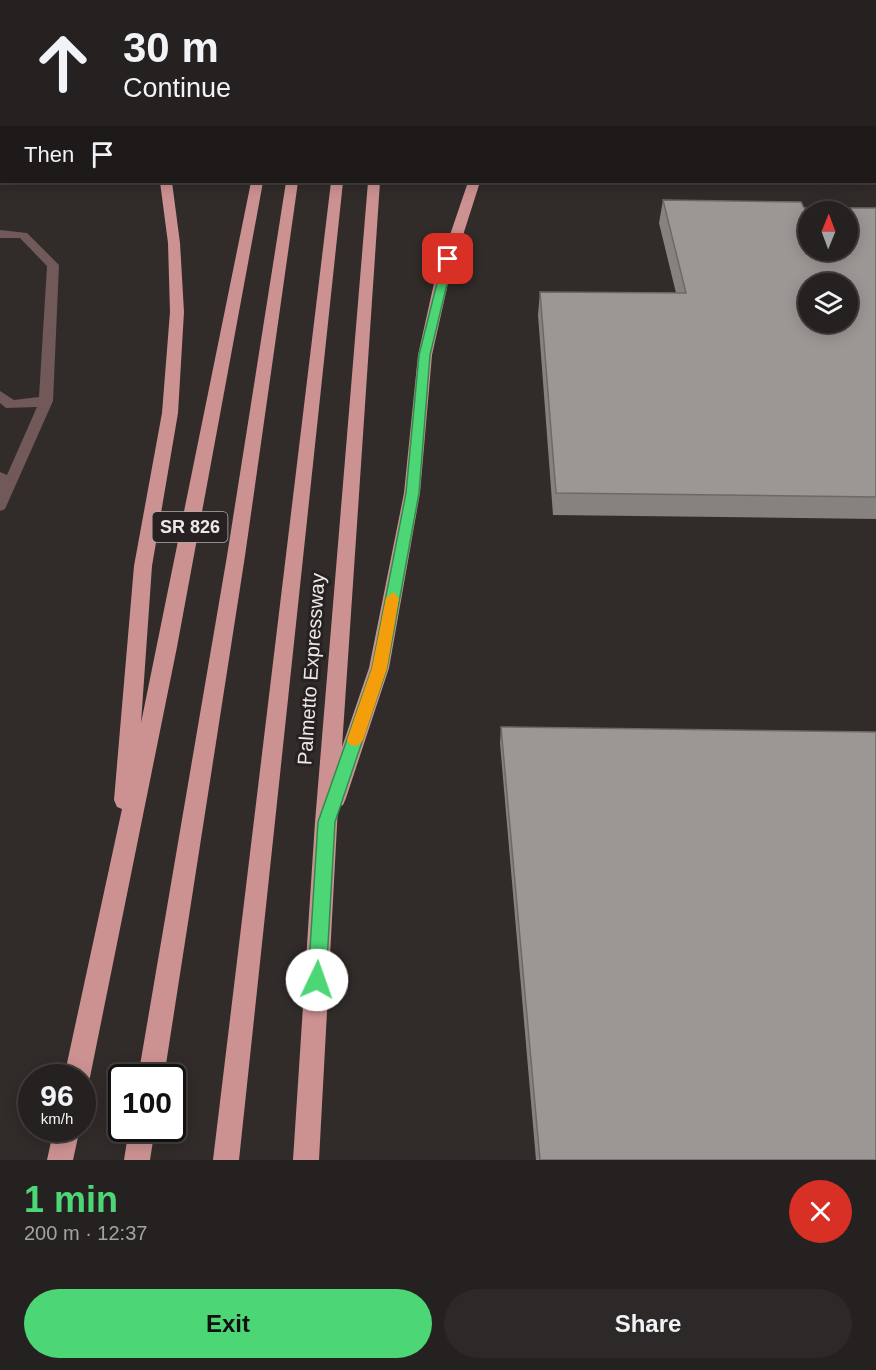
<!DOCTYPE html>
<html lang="en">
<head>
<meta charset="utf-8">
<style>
  :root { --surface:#252120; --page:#2d2929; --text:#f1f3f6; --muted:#a3a3a5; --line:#423e3e; --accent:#4dd676 }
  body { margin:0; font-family:Helvetica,sans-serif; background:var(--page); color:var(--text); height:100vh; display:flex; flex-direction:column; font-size:22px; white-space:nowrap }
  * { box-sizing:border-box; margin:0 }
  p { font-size:20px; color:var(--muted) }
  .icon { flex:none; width:33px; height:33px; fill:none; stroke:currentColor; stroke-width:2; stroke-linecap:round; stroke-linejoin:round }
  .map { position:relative; height:1160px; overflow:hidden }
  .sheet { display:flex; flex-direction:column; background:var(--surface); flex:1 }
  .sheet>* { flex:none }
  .banner { position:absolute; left:0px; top:0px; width:876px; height:183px; box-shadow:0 3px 15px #0003,0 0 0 2px var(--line); background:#252120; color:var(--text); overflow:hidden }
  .needle { width:39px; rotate:1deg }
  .controls { position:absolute; left:798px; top:201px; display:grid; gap:12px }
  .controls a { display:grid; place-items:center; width:60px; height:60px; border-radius:50%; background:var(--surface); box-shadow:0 3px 15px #0003,0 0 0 2px var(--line); font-size:30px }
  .speed { position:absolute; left:18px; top:1064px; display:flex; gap:12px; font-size:30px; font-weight:700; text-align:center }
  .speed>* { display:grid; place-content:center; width:78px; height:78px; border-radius:50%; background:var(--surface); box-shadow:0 3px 15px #0003,0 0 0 2px var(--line); line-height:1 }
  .speed small { font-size:15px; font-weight:400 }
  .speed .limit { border:3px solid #111; border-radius:9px; background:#fff; color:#111 }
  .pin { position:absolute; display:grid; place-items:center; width:51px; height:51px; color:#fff; margin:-26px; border-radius:12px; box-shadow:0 3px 9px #0006 }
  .me { position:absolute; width:66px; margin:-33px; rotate:3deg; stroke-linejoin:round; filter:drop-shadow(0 0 4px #0008) }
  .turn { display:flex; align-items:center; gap:21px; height:126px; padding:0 24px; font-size:27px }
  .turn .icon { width:78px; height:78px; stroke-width:2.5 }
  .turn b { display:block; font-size:42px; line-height:51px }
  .then { display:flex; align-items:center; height:57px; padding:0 24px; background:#0003; gap:12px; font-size:22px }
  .round { display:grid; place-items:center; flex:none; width:63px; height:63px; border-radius:32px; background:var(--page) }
  .overview { display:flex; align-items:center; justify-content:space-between; height:102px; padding:0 24px }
  h1 { font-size:36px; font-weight:600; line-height:45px; color:var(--accent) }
  .cta { display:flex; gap:12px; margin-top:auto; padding:12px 24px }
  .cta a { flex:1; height:69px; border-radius:36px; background:var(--accent); color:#111; font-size:24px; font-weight:600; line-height:69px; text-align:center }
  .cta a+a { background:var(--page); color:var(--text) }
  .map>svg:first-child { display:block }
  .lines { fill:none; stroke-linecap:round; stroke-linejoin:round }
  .lane { fill:#705958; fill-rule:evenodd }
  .secondary { fill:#96706f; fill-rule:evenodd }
  .highway { fill:#cc9291; fill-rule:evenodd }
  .wall { fill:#85827f }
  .building { fill:#9b9794; stroke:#6c6a68; stroke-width:1.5; fill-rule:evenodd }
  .route { fill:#4dd676; stroke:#328b4d; stroke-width:1.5 }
  .slow { fill:#f59e0b }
  .labels { text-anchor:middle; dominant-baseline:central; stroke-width:6; stroke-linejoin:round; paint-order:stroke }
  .shield { fill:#272221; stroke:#b1adac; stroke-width:1.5 }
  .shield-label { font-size:18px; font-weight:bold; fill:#ece9e8 }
  .street-label { font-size:20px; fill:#ece9e8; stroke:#272221 }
</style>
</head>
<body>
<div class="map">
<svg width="876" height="1160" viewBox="0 0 876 1160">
  <rect width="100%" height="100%" fill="#312c2a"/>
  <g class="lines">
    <!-- lane -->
    <path class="lane" d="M 874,151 L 876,151 L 876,157 L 874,157 Z
      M 0,230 L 27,233 L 59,265 L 53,401 L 5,509 L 0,511 L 0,472 L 7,475 L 37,407 L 6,408 L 0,403 L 0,391 L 14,400 L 39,397 L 47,266 L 20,238 L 0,238 Z"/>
    <!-- secondary -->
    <path class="secondary" d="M 527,0 L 540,0 L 541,2 L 528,2 Z
      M 874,105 L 876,105 L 876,111 L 874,111 Z"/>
    <!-- highway -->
    <path class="highway" d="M 117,0 L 127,0 L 127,2 L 118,2 Z
      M 158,0 L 168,0 L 168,2 L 158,2 Z
      M 291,0 L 301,0 L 301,2 L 291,2 Z
      M 317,0 L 327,0 L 327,2 L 317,2 Z
      M 352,0 L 362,0 L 362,2 L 352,2 Z
      M 379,0 L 389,0 L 389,2 L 379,2 Z
      M 556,0 L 566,0 L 566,2 L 556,2 Z
      M 760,0 L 773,0 L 774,2 L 761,2 Z
      M 833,0 L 847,0 L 848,2 L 834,2 Z
      M 874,7 L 876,7 L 876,13 L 874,13 Z
      M 874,30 L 876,30 L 876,36 L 874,36 Z
      M 160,182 L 172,182 L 180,243 L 184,312 L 178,413 L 152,566 L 141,723 L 251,182 L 263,182 L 177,647 L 90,1077 L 86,1086 L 82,1087 L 82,1077 L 64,1077 L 122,809 L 117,807 L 114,800 L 134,566 L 162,413 L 170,312 L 168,243 Z
      M 286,182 L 298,182 L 245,556 L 164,1077 L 138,1077 L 227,556 Z
      M 331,182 L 343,182 L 239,1160 L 213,1160 Z
      M 368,182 L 380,182 L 342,747 L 369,668 L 404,493 L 418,355 L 435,279 L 468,182 L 480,182 L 449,279 L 432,355 L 420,493 L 389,668 L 346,798 L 343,805 L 338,807 L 319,1160 L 293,1160 L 315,822 Z
      M 54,1128 L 80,1128 L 73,1160 L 47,1160 Z
      M 129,1128 L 155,1128 L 150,1160 L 124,1160 Z"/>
  </g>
  <!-- wall -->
  <path class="wall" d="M 663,200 L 804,208 L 876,208 L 876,519 L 553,515 L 538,315 L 540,292 L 676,293 L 659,223 Z
    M 501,727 L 876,1160 L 536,1160 L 500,743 Z"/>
  <!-- building -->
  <path class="building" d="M 663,200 L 801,202 L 804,208 L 876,208 L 876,497 L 556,493 L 540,292 L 686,293 ZM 808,212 L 848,212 L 848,250 L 808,250 ZM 808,284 L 848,284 L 848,322 L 808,322 Z
    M 501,727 L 876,732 L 876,1160 L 540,1160 Z"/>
  <!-- route -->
  <path class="route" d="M 448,256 L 453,259 L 430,355 L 419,493 L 387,668 L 335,822 L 326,980 L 323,986 L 317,989 L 310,986 L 308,980 L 318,822 L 372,668 L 406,493 L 419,355 L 443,259 Z"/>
  <!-- slow -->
  <path class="slow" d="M 393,592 L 399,598 L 387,668 L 363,740 L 360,744 L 355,746 L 349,744 L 347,740 L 372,668 L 386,598 Z"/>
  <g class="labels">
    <!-- shield labels -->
    <rect class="shield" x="152.5" y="512" width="75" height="30" rx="4.5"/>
    <g class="shield-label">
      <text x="190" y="527">SR 826</text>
    </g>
    <!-- street labels -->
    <g class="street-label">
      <text transform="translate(311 669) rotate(-86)">Palmetto Expressway</text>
    </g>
  </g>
</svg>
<div class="controls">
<a><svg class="needle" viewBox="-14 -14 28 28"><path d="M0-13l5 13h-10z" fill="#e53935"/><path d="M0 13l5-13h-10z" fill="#a3a3a5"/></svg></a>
<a><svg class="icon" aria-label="layers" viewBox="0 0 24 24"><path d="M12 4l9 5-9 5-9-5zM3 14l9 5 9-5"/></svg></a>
</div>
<div class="speed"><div>96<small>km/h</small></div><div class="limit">100</div></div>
<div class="pin" style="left:448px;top:259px;background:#d93025"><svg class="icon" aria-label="arrive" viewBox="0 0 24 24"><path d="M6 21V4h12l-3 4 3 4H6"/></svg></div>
<svg class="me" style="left:317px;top:980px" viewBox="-20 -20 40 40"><circle r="19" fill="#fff"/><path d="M0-13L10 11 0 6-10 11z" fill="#4dd676"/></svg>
<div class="banner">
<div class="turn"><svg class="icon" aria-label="ahead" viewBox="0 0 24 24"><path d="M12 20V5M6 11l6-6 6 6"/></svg><div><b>30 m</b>Continue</div></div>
<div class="then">Then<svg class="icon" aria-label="arrive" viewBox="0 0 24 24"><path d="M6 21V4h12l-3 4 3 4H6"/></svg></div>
</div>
</div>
<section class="sheet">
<div class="overview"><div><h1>1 min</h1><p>200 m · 12:37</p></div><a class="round" style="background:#d93025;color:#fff"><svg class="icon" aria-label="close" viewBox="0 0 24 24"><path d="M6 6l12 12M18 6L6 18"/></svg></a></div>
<div class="cta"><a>Exit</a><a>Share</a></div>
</section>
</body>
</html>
